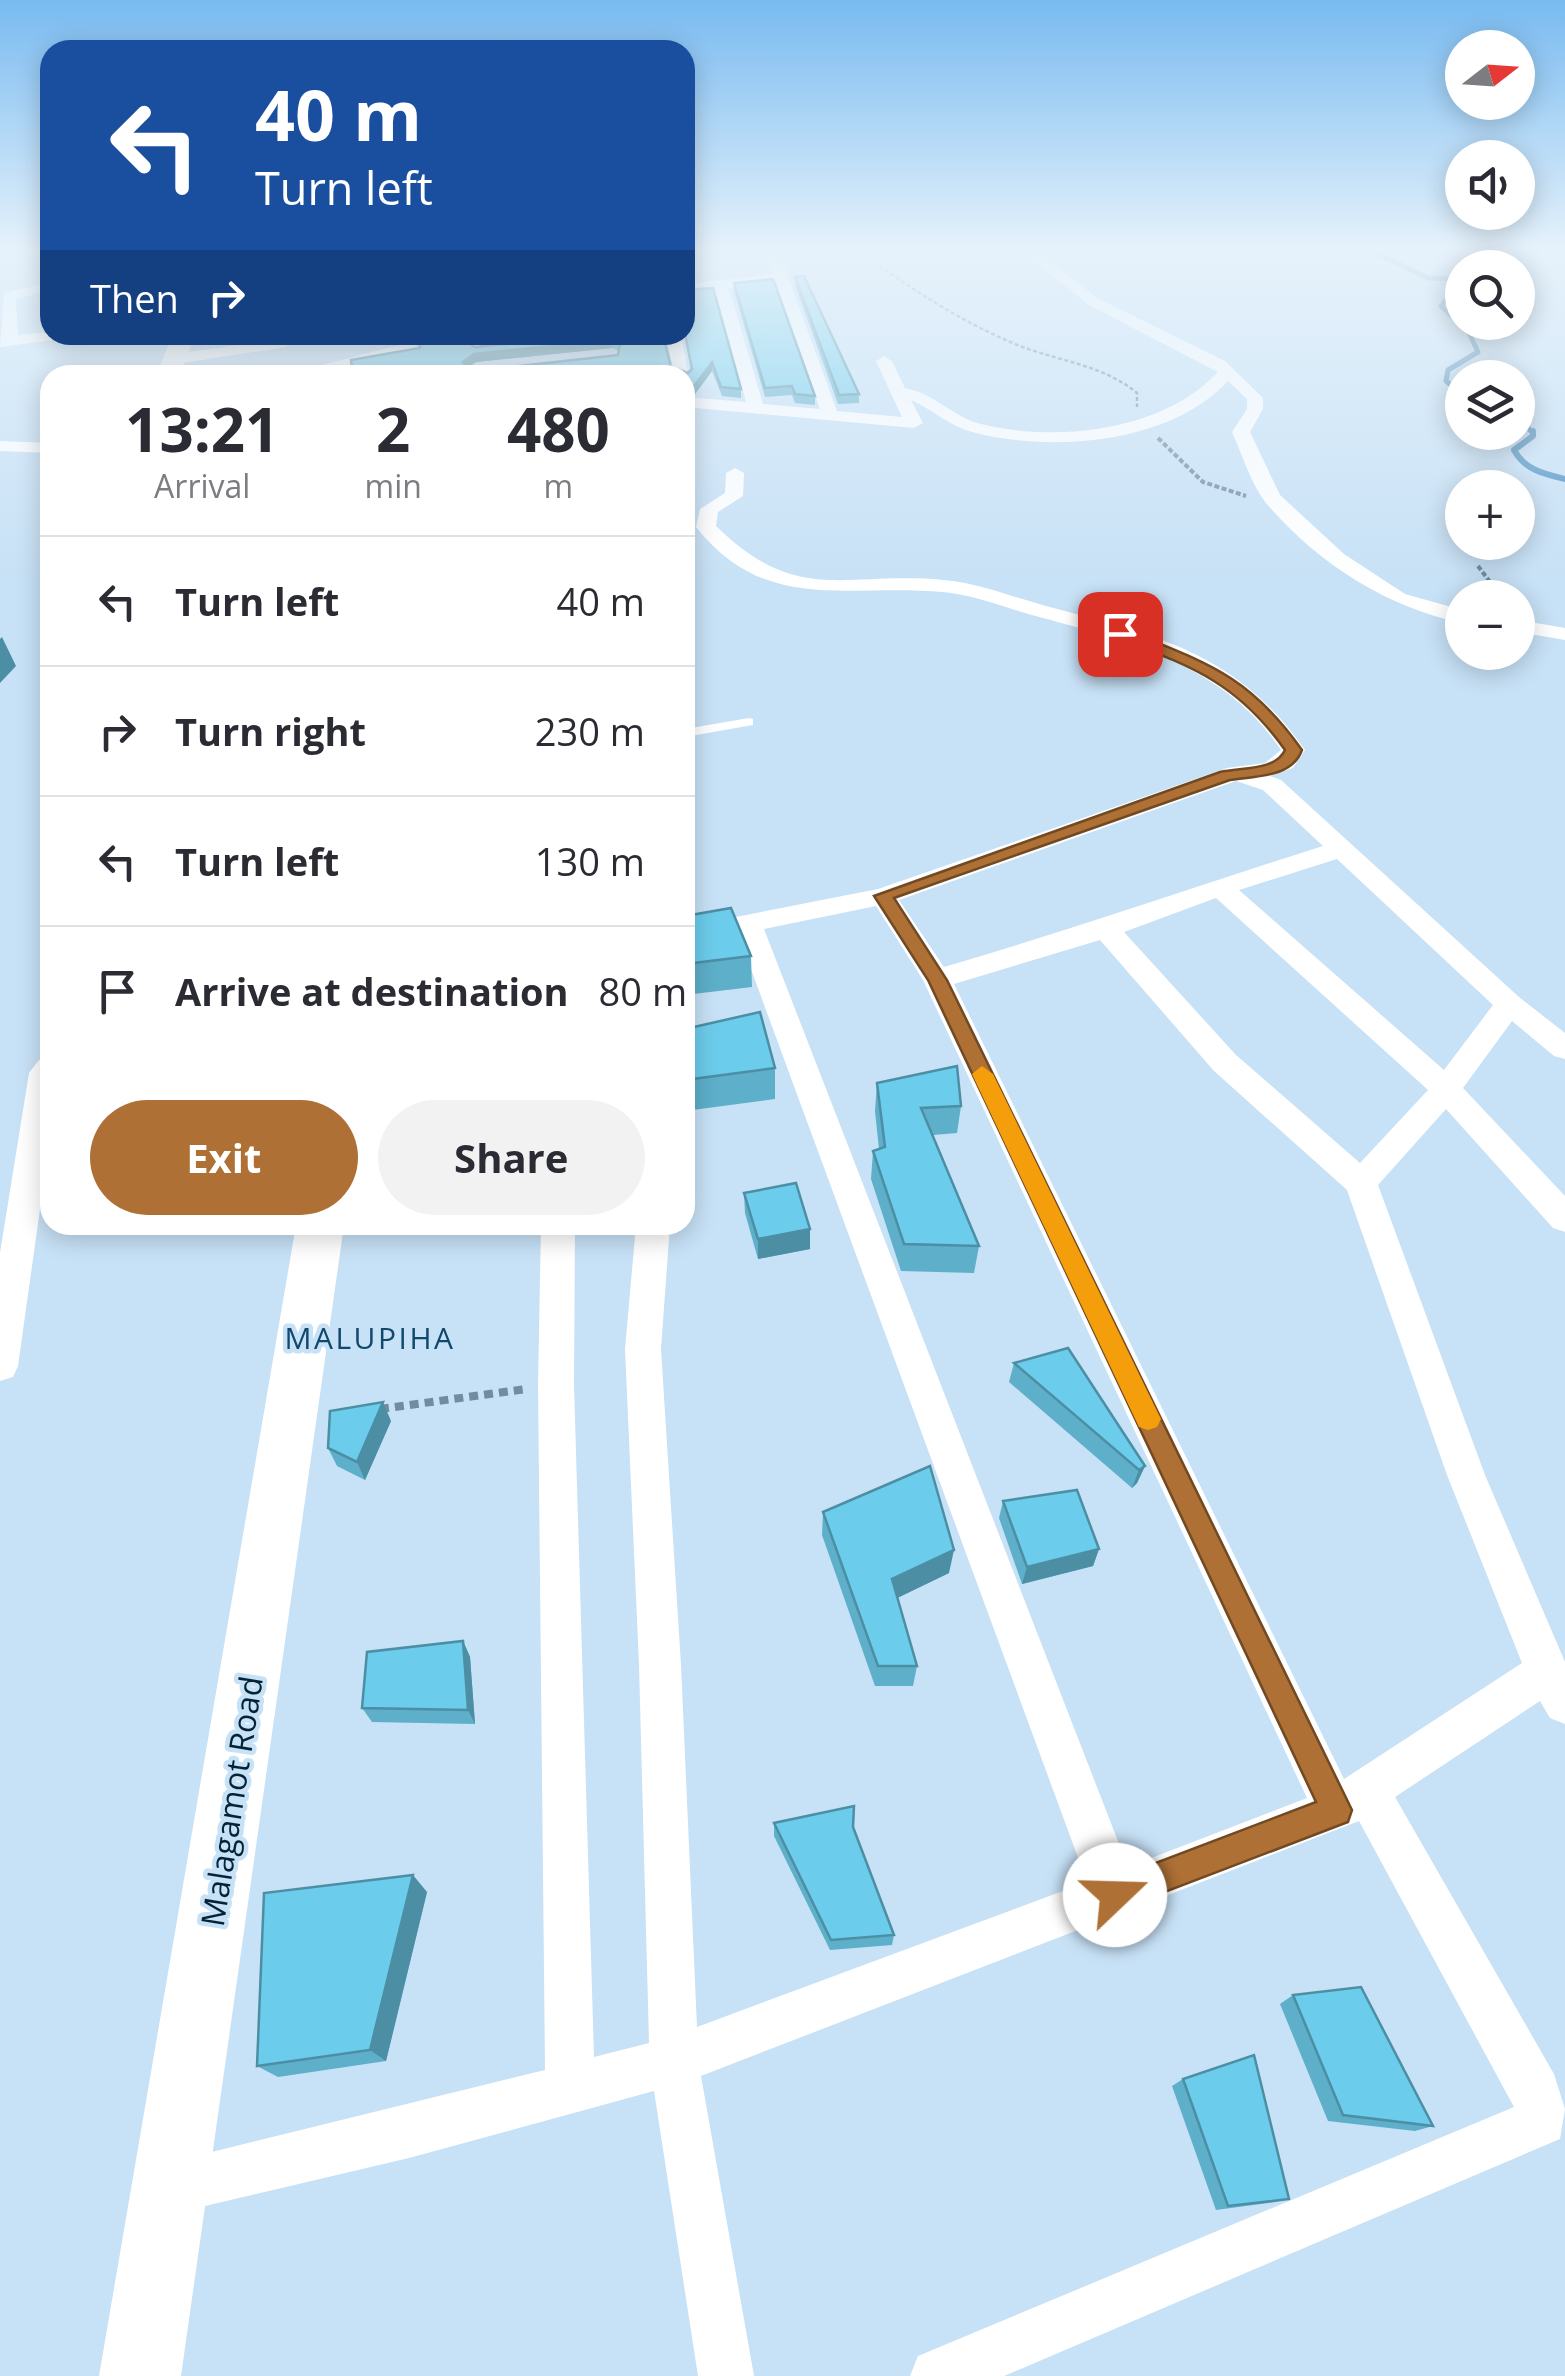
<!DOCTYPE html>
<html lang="en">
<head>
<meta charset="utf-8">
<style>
  :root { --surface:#fff; --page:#f2f2f3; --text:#2b2b33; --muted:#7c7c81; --line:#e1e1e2; --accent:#ae7035 }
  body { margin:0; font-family:"Open Sans",sans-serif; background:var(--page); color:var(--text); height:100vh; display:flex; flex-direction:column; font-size:38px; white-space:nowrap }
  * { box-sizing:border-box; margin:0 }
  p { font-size:32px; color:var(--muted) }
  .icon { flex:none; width:55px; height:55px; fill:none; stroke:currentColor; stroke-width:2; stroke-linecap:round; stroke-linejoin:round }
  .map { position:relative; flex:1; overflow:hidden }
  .drawer { position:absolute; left:40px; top:365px; width:655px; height:870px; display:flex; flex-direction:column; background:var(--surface); border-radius:30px; box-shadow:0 5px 25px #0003 }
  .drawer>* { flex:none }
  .top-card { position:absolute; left:40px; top:40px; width:655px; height:305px; border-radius:30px; box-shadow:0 5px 25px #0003; background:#1a4fa0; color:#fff; overflow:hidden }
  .needle { width:65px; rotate:73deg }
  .buttons { position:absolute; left:1445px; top:30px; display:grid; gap:20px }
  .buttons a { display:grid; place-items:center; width:90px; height:90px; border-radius:50%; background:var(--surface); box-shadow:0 5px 25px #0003; font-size:50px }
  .pin { position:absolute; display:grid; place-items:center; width:85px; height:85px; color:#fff; margin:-42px; border-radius:20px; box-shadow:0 5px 15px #0006 }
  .me { position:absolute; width:110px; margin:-55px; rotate:69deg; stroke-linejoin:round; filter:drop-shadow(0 0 8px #0008) }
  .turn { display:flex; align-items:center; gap:35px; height:210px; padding:0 50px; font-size:45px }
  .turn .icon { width:130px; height:130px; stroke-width:2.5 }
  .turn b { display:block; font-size:70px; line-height:85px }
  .then { display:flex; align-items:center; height:95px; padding:0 50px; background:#0003; gap:20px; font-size:38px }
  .eta { display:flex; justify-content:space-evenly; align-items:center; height:170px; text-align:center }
  .eta b { font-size:60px; font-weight:700; line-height:70px }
  .primary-button { display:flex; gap:20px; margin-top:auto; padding:20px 50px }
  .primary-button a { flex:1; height:115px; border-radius:60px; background:var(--accent); color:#fff; font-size:40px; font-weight:700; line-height:115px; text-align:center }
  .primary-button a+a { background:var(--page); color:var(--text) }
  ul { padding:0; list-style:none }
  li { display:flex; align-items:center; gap:30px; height:130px; padding:0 50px; border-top:2px solid var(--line) }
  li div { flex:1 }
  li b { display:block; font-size:38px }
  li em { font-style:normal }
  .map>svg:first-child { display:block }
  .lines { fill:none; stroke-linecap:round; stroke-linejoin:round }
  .stream-far1 { stroke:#5092c1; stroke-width:5 }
  .stream { stroke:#5092c1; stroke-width:6 }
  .path-far2 { stroke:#708ca1; stroke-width:2.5; stroke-dasharray:4 2.5; stroke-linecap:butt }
  .path-far1 { stroke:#708ca1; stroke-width:4; stroke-dasharray:5 2.5; stroke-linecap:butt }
  .path { stroke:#708ca1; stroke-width:8; stroke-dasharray:9 6; stroke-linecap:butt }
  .lane { fill:#fff; fill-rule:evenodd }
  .street { fill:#fff; fill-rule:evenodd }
  .secondary { fill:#fff; fill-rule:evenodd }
  .wall { fill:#5dafca; fill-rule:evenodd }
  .shaded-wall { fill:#4c8fa4 }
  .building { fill:#6ccceb; stroke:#4c8fa4; stroke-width:2.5; fill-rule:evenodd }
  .route { fill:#ae7035; stroke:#714922; stroke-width:2.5 }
  .slow { fill:#f59e0b }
  .labels { text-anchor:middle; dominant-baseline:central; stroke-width:9; stroke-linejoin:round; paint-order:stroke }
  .neighbourhood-label { font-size:30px; letter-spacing:2.5px; fill:#11486b; stroke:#c7e1f6 }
  .near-street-label { font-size:32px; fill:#052337; stroke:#c7e1f6 }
</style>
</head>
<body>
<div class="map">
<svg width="1565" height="2376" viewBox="0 0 1565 2376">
  <rect width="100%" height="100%" fill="#c7e1f6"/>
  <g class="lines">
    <!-- stream-far1 -->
    <path class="stream-far1" d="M 1368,249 L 1428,278 L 1462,279
      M 1462,296 L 1446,300 L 1441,306 L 1468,331 L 1478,352 L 1448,370 L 1446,381 L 1462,394
      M 1518,418 L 1533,433"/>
    <!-- stream -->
    <path class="stream" d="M 1533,431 L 1533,436 L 1514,450 C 1525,470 1544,474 1565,479"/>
    <!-- path-far2 -->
    <path class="path-far2" d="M 880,266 C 922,296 967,324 1015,344 C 1056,361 1102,364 1137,393 L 1137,407"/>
    <!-- path-far1 -->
    <path class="path-far1" d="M 1158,438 L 1203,482 L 1246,496
      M 1478,566 L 1502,598"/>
    <!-- path -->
    <path class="path" d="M 380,1409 L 526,1389"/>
    <!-- lane -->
    <path class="lane" d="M 749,718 L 753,719 L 753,725 L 685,737 L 685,729 Z"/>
    <!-- street -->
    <path class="street" d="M 27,249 L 42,249 L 50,258 L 50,270 Z
      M 685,249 L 694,249 L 685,254 Z
      M 764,249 L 778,249 L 837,411 L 902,417 L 876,361 L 884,356 L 892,361 L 905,388 C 934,393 953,417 981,424 C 1057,443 1163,431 1218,372 L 1089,305 L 1018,249 L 1034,249 L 1099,299 L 1225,361 L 1263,398 L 1263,409 L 1250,432 L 1280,495 L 1344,554 L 1405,594 L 1462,610 L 1462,623 C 1386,607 1317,563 1266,503 C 1251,484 1242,454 1232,432 L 1247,409 L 1247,399 L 1228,381 C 1170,444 1051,453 972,432 C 949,426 932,409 911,400 L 923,423 L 914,428 L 685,407 L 685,397 L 746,402 L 715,289 L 685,292 L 685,284 L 773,274 ZM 776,283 L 820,409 L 763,404 L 729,288 Z
      M 50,282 L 50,290 L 16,299 L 18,335 L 50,332 L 50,335 L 72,335 L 69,338 L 0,347 L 4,293 Z
      M 549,335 L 604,335 L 596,340 L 476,352 L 468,347 L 476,342 Z
      M 665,335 L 681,335 L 689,378 L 675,375 Z
      M 280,339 L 288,344 L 286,347 L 175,364 L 167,359 L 175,354 Z
      M 411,342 L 417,344 L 417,350 L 312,375 L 283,375 Z
      M 0,441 L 50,443 L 50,453 L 0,451 Z
      M 735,468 L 744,473 L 743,496 L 718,512 L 716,526 C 798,606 843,571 943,580 C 979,583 1012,597 1046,606 C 1155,635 1237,652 1305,750 L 1293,768 L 1270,776 L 1281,780 L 1519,997 L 1565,1033 L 1565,1059 L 1554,1056 L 1512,1021 L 1463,1088 L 1565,1196 L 1565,1232 L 1553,1228 L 1446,1109 L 1378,1185 L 1485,1475 L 1565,1662 L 1565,1724 L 1550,1718 L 1540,1701 L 1395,1797 L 1554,2074 L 1565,2109 L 1560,2139 L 1004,2376 L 910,2376 L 918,2356 L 1514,2107 L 1359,1821 L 701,2076 L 754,2376 L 698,2376 L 654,2091 L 409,2158 L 171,2214 L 152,2207 L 145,2188 L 152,2169 L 171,2162 L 545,2070 L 538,1385 L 541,1225 L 575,1225 L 574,1385 L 594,2057 L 649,2043 L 639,1665 L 625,1349 L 636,1225 L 670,1225 L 661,1349 L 681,1665 L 697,2027 L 1087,1882 L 738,934 L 685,945 L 685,927 L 878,889 L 1227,768 L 1265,763 L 1281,750 C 1224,664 1127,641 1032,615 C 1003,607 974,595 943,592 C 847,583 766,615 696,527 L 700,509 L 725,493 L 726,473 ZM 1236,781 L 1263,790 L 1323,846 C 1196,886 1071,930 944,967 L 899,900 ZM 1337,859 L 1493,1005 L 1444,1070 L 1239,890 ZM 1216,898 L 1428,1090 L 1360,1163 L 1236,1055 L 1124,932 ZM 876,906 L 923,980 L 1307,1798 L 1128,1867 L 764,929 ZM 1100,940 L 1214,1071 L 1347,1190 L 1447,1475 L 1522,1663 L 1344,1779 L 954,984 Z
      M 1518,620 L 1565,628 L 1565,640 L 1518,632 Z
      M 50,1057 L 50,1138 L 18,1366 L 13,1377 L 0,1381 L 0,1253 L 29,1073 L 39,1060 Z"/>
    <!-- secondary -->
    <path class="secondary" d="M 173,335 L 195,335 L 180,375 L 156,375 Z
      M 296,1225 L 344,1225 L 181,2376 L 99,2376 Z"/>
  </g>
  <!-- wall -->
  <path class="wall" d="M 795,277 L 859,394 L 859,403 L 838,404 L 795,285 Z
    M 734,283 L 815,396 L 815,405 L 795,403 L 792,395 L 765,397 L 734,291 Z
    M 420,335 L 510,335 L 476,338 L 470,344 L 475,347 L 663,335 L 671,367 L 688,373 L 691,370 L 685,335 L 741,389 L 741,398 L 722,396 L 712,371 L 695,394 L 685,394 L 685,375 L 353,375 L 420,348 ZM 612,348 L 619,351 L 618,355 L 483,370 L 469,367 L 476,362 Z
    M 685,916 L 751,956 L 752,987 L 685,995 Z
    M 685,1029 L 775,1068 L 775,1099 L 685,1111 Z
    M 877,1083 L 961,1106 L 957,1133 L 933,1135 L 979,1246 L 974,1273 L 901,1271 L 871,1179 L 873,1151 L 879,1149 L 875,1111 Z
    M 744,1193 L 810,1249 L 758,1259 L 745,1213 Z
    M 1014,1363 L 1145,1466 L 1137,1483 L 1132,1488 L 1009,1382 Z
    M 391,1421 L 365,1480 L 337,1466 L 328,1448 Z
    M 1003,1501 L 1099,1549 L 1093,1566 L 1022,1584 L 999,1518 Z
    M 823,1512 L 949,1573 L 897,1598 L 917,1666 L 913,1686 L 875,1686 L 822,1535 Z
    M 463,1641 L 470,1657 L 475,1724 L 372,1722 L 362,1708 Z
    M 774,1823 L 853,1827 L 894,1935 L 892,1945 L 830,1950 L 774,1836 Z
    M 427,1892 L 386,2061 L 278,2077 L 257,2066 Z
    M 1293,1995 L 1433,2126 L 1415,2131 L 1328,2121 L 1280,2004 Z
    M 1183,2079 L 1289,2199 L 1275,2202 L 1216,2210 L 1172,2086 Z"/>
  <!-- shaded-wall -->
  <path class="shaded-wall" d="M 469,335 L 510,335 L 476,338 L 464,348 L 463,340 Z
    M 611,340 L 612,348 L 476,362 L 464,370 L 463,362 L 474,354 Z
    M 712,362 L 712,371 L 695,394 L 695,385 Z
    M 2,637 L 16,666 L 0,683 L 0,639 Z
    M 810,1229 L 810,1249 L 758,1259 L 758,1239 Z
    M 383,1402 L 391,1421 L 365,1480 L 357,1462 Z
    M 1145,1466 L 1137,1483 L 1132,1488 L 1139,1470 Z
    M 1099,1549 L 1093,1566 L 1022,1584 L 1027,1567 Z
    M 954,1550 L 949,1573 L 889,1602 L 892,1579 Z
    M 463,1641 L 470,1657 L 475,1724 L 468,1710 Z
    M 413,1875 L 427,1892 L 386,2061 L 370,2050 Z"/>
  <!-- building -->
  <path class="building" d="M 804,276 L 859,394 L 839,395 L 795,277 Z
    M 773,279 L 815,396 L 795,394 L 792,386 L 765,388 L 734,283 Z
    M 713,288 L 741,389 L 721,387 L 712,362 L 695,385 L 685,385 L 685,375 L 353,375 L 351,360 L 420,348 L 420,335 L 469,335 L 463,340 L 475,347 L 596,335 L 663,335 L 671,367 L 688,373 L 692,369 L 685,334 L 685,290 ZM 611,340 L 620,343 L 618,355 L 483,370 L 466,366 L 463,362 L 474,354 Z
    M 321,368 L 330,375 L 278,375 Z
    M 731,908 L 751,956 L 685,964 L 685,916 Z
    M 760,1012 L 775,1068 L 685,1080 L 685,1029 Z
    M 957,1066 L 961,1106 L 921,1108 L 979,1246 L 904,1244 L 873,1151 L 885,1147 L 877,1083 Z
    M 796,1183 L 810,1229 L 758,1239 L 744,1193 Z
    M 1068,1348 L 1145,1466 L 1139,1470 L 1014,1363 Z
    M 383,1402 L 357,1462 L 328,1448 L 330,1411 Z
    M 930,1466 L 954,1550 L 892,1579 L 917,1666 L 878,1666 L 823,1512 Z
    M 1077,1490 L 1099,1549 L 1027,1567 L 1003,1501 Z
    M 463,1641 L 468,1710 L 362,1708 L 367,1652 Z
    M 854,1806 L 853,1827 L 894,1935 L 831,1940 L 774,1823 Z
    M 413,1875 L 370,2050 L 257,2066 L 264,1893 Z
    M 1361,1987 L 1433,2126 L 1343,2115 L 1293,1995 Z
    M 1254,2055 L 1289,2199 L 1228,2206 L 1183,2079 Z"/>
  <!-- sky -->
  <linearGradient id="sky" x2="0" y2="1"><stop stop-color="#78baf0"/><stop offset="0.43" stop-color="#e6f2fb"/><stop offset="1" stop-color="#e6f2fb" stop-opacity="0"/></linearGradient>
  <rect width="1565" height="582" fill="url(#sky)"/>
  <!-- route -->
  <path class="route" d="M 1115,630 L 1126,630 C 1207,663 1249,675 1302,750 C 1292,778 1255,776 1230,780 L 894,898 L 947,980 L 1352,1810 L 1348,1822 L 1115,1911 L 1103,1906 L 1099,1895 L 1103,1883 L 1316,1802 L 928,980 L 874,896 L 1220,772 C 1242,767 1275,771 1285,750 C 1236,681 1190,666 1115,637 Z"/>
  <!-- slow -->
  <path class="slow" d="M 982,1066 L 993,1074 L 1157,1411 L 1161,1419 L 1157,1427 L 1148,1430 L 1139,1427 L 972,1074 Z"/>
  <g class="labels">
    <!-- neighbourhood labels -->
    <g class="neighbourhood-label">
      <text x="370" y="1337">MALUPIHA</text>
    </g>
    <!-- near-street labels -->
    <g class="near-street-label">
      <text transform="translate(231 1801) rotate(-81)">Malagamot Road</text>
    </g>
  </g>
</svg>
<div class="buttons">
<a><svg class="needle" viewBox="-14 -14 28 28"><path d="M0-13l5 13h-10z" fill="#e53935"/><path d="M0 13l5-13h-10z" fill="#7c7c81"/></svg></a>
<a><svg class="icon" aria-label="sound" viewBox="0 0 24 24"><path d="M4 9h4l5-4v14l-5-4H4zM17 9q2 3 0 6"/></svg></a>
<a><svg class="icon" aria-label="search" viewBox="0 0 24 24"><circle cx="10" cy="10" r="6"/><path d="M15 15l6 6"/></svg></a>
<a><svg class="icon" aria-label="layers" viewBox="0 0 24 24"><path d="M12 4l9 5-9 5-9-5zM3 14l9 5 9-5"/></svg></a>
<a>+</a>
<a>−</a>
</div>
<div class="pin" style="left:1120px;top:634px;background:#d93025"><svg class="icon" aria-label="arrive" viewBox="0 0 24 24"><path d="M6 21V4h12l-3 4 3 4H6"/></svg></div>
<svg class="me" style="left:1115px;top:1895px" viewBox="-20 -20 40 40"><circle r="19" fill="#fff"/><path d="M0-13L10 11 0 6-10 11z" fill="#ae7035"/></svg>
<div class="top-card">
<div class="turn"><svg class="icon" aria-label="left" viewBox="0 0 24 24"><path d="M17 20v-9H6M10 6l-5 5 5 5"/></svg><div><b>40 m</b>Turn left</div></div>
<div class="then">Then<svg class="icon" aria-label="right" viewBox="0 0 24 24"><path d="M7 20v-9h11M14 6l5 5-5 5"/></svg></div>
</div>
<section class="drawer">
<div class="eta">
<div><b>13:21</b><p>Arrival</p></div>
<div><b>2</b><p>min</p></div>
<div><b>480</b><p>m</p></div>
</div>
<ul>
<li><svg class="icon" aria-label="left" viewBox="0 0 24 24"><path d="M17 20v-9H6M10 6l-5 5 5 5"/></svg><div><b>Turn left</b></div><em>40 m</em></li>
<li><svg class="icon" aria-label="right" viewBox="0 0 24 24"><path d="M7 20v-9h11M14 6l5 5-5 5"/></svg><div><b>Turn right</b></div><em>230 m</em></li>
<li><svg class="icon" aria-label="left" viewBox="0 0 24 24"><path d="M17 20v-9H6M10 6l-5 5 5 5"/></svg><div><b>Turn left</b></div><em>130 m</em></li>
<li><svg class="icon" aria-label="arrive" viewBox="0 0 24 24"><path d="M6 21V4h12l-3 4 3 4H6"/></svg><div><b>Arrive at destination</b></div><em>80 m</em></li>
</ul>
<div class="primary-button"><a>Exit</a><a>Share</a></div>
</section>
</div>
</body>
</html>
